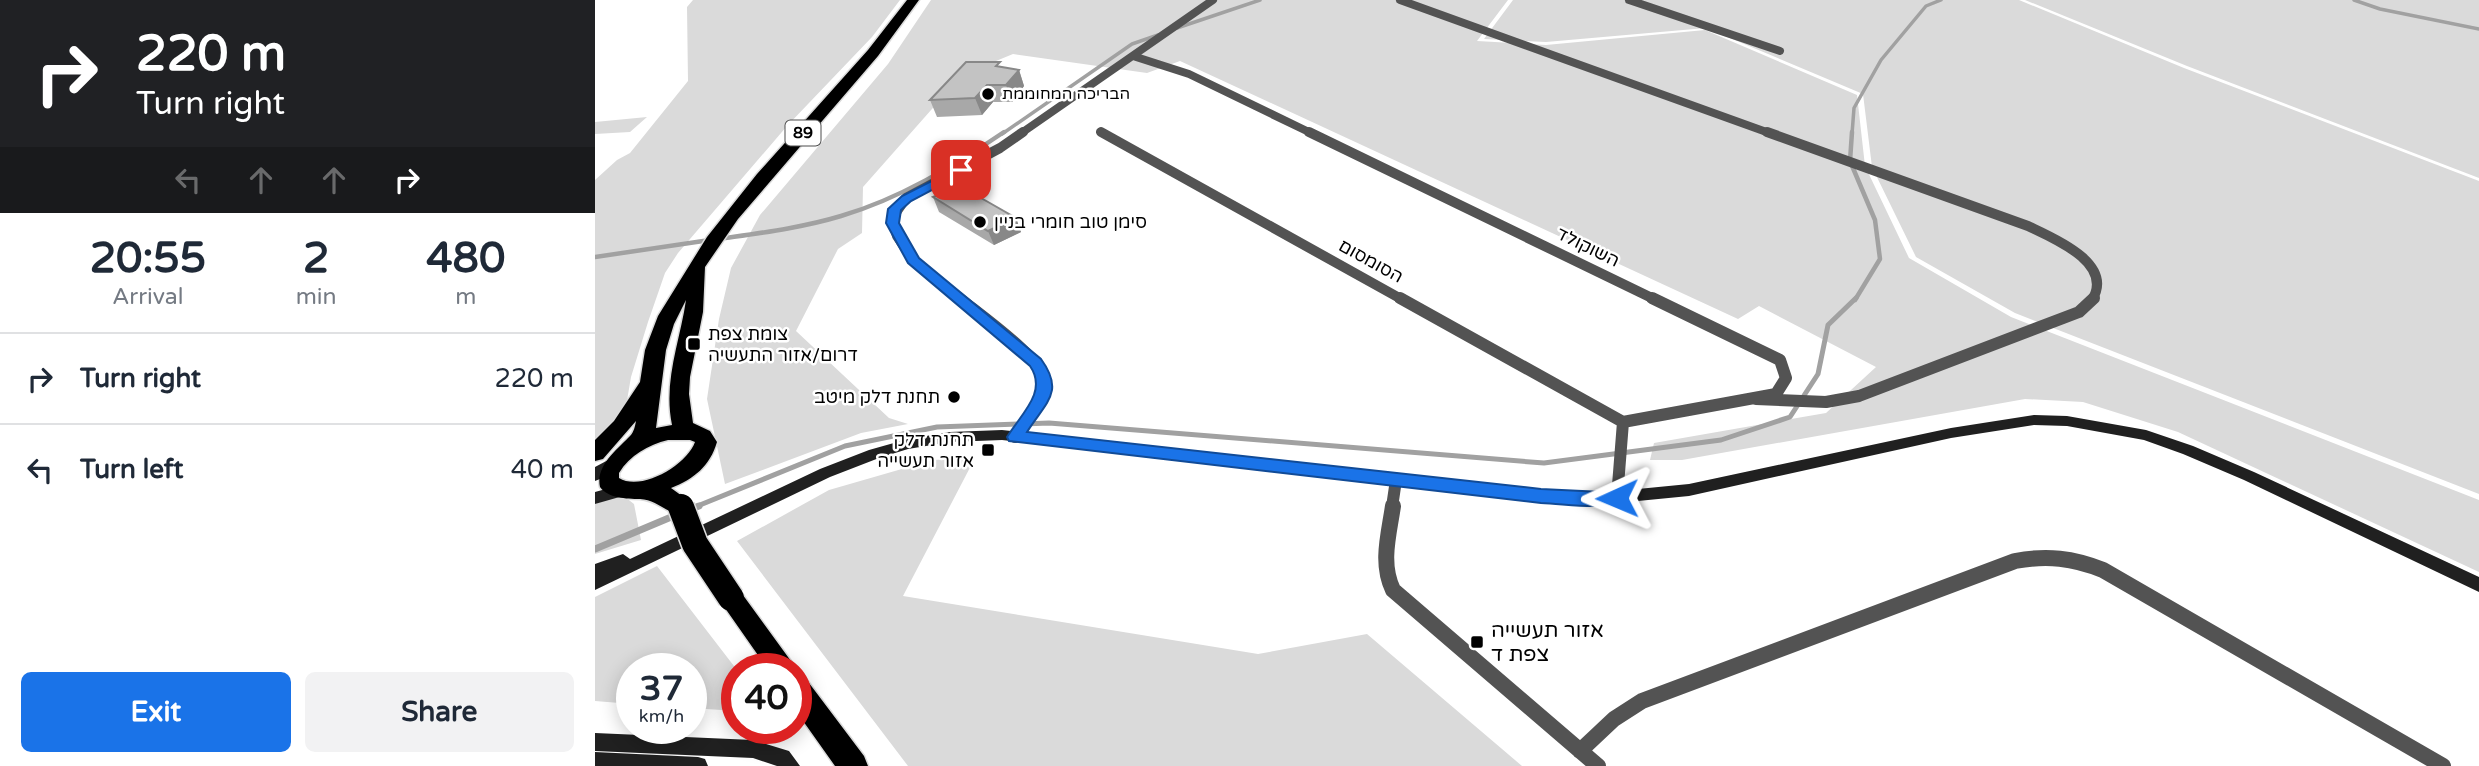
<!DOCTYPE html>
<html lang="en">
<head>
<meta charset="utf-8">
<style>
  :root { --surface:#fff; --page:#f2f2f3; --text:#1f2937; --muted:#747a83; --line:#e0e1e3; --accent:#1a73e8 }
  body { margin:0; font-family:"Varela Round","Noto Sans Hebrew",sans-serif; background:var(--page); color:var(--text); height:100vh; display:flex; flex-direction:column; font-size:26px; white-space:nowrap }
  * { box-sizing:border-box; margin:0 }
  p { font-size:23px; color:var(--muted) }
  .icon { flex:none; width:38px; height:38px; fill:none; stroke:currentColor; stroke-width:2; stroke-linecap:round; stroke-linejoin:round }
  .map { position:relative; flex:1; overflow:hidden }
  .panel { display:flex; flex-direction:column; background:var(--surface); width:595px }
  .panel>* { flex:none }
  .banner { background:#202124; color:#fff; overflow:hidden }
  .speed { position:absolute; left:21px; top:653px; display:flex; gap:14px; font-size:35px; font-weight:700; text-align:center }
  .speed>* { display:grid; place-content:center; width:91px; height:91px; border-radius:50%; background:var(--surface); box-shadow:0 4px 18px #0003; line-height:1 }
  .speed small { font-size:18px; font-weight:400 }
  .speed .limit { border:10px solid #d22; background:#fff; color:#111 }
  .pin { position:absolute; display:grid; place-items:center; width:60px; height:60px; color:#fff; margin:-30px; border-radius:14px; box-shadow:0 4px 10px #0006 }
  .me { position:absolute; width:77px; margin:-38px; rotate:269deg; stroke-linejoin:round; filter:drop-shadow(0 0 5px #0008) }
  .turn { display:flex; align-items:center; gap:24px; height:147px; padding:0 21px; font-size:32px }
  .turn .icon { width:91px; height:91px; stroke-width:2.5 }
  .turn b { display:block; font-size:49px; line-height:60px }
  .lanes { display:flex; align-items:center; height:66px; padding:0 21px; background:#0003; justify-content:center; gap:35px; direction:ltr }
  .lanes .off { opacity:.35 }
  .eta { display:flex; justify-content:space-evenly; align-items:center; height:119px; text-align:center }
  .eta b { font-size:42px; font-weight:700; line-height:49px }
  .primary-button { display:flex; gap:14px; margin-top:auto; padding:14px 21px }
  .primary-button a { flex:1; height:80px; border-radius:10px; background:var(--accent); color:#fff; font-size:28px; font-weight:700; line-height:80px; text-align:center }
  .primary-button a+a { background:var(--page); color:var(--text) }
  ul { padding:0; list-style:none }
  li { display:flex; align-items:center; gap:21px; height:91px; padding:0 21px; border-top:2px solid var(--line) }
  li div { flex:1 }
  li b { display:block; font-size:26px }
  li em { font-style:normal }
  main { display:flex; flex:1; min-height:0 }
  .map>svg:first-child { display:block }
  .green { fill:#dadada }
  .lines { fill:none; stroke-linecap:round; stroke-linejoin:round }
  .stream-far3 { stroke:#a1a1a1; stroke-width:3.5 }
  .stream-far2 { stroke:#a1a1a1; stroke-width:4.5 }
  .stream-far1 { stroke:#a1a1a1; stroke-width:5 }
  .stream { stroke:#a1a1a1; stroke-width:7 }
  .highway-casing { stroke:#dbdbdb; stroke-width:3 }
  .street-far3 { stroke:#535353; stroke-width:8 }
  .street-far2 { stroke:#535353; stroke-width:10 }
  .street-far1 { stroke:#535353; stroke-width:12 }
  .street { stroke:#535353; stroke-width:16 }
  .secondary { fill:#202020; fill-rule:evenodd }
  .highway { fill:#000; fill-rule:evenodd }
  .highway-bridge-casing { stroke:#dbdbdb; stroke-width:29; stroke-linecap:butt }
  .highway-bridge { stroke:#000; stroke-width:26 }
  .wall { fill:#a8a8a8 }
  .shaded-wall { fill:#888 }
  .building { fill:#c3c3c3; stroke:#888; stroke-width:2 }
  .route { fill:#1a73e8; stroke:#114b97; stroke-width:2 }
  .poi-dot { fill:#000; stroke:#fff; stroke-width:2.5 }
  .labels { text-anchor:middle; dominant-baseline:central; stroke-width:5; stroke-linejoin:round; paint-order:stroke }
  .far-poi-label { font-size:16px; fill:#000; stroke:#fff; text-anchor:start }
  .shield { fill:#fff; stroke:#4c4c4c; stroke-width:2 }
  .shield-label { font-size:16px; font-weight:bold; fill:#000 }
  .poi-label { font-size:18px; fill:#000; stroke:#fff; text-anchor:start }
  .street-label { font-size:18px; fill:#000; stroke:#fff }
  .near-poi-label { font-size:21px; fill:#000; stroke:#fff; text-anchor:start }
</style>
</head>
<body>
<main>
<section class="panel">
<div class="banner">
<div class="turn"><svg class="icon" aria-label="right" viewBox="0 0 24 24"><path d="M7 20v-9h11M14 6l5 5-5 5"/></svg><div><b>220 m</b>Turn right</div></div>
<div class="lanes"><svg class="icon off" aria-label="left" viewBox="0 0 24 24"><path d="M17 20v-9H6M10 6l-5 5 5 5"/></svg><svg class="icon off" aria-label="ahead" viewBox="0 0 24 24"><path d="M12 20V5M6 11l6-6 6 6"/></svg><svg class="icon off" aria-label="ahead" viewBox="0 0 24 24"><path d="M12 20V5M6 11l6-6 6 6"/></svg><svg class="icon" aria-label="right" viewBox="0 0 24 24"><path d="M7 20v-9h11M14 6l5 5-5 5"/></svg></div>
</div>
<div class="eta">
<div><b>20:55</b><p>Arrival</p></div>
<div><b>2</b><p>min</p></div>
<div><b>480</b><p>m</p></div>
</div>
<ul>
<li><svg class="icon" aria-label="right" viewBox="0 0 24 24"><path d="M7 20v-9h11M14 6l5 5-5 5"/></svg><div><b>Turn right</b></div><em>220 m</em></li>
<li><svg class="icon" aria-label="left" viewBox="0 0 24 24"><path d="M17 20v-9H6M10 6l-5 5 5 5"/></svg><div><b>Turn left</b></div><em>40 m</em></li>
</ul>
<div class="primary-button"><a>Exit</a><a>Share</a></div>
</section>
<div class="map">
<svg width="1884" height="766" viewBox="0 0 1884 766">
  <rect width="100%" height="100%" fill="#fff"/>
  <!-- green -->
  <path class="green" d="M 98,0 L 305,0 L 277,37 L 192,126 L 83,253 L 70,273 L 53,322 L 36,377 L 28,424 L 0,458 L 0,180 L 22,160 L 35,153 L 93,81 L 92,7 Z
    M 336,0 L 913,0 L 882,41 L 951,45 L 1110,30 L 1262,95 L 1270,166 L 1314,258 L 1416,317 L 1884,500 L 1884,572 L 1583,432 L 1488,402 L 1430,399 L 1087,460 L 1055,460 L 1059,443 L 1231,413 L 1281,367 L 1164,306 L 1143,319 L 585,61 L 552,73 L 418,54 L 367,75 L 268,187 L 267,233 L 243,249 L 201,331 L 294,418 L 313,424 L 266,433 L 130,484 L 112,399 L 124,319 L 136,268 L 165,215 L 293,64 Z
    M 918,0 L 1424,0 L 1589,68 L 1884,181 L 1884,494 L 1420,313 L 1321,257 L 1277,167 L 1268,94 L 1111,28 L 951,42 L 889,39 Z
    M 1430,0 L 1884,0 L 1884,178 L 1592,66 Z
    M 52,117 L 35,132 L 0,134 L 0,122 Z
    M 380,458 L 308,596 L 663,654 L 772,634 L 927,766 L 313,766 L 142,541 L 234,490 L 338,460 Z
    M 20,497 L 30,497 L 39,504 L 46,540 L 0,554 L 0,504 Z
    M 62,566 L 142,670 L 142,711 L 96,708 L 96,668 L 37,668 L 37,704 L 0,701 L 0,597 Z"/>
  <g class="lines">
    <!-- stream-far3 -->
    <path class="stream-far3" d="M 1759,0 L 1785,9 L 1884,29
      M 582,28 L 665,0
      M 407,134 L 537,44 L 563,35
      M 1257,134 L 1259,108 L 1286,60 L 1331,6 L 1346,0"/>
    <!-- stream-far2 -->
    <path class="stream-far2" d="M 1257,132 L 1255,161 L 1280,220 L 1285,259 L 1260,300
      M 124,239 C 165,233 206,228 246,216 C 304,199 359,166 409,132
      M 0,257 L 115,240"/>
    <!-- stream-far1 -->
    <path class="stream-far1" d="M 100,507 L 250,446 L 342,427 L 454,423 L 949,463 L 1126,440 L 1195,417 L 1223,374 L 1233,325 L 1261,298"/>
    <!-- stream -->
    <path class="stream" d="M 96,509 L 104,506
      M 0,549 L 81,515"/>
    <defs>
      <path id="highway" d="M 312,0 L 324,0 L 283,56 L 143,219 L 110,267 L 108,312 L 95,377 L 94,394 L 98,423 L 115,431 L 122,442 C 115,466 99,479 76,488 L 94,501 L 98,507 L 94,513 C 75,519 65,500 45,499 C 31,499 13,498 5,487 C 0,465 24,448 35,436 C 39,432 40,426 41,421 L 8,459 L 0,461 L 0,440 L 19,421 L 45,382 L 50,350 L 63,316 L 112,237 L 162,174 L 273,50 ZM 91,300 C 85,342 68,381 77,425 L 61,428 L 71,350 L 79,324 ZM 73,440 L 95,440 L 100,442 C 92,465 46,492 24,478 L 24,473 C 35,455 53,445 73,440 Z
        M 136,587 L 145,591 L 201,668 L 172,668 L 123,598 L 127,591 Z
        M 201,676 L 211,679 L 269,756 L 273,766 L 240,766 L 201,711 Z"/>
    </defs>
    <!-- highway casing -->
    <use href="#highway" class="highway-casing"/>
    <!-- street-far3 -->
    <path class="street-far3" d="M 805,0 L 1177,134
      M 1034,0 L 1185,51
      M 538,56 L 594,74 L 718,134
      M 506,132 L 509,134
      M 425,134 L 618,0"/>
    <!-- street-far2 -->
    <path class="street-far2" d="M 506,132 L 808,300
      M 714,132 L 1061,300
      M 1172,132 L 1433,226 C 1458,238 1520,263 1497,300
      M 366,300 L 318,260 L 302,236 L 298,222 L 300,214 L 311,198 L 405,148 L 428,132"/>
    <!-- street-far1 -->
    <path class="street-far1" d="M 364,298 C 382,313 454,363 451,385 C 448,404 430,422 420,437
      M 805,298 L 1028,422
      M 1161,399 L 1231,402 L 1264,396 L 1484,312 L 1499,298
      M 1022,498 L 1028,422 L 1181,394 L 1191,378 L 1185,360 L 1057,298
      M 797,507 L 801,480"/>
    <!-- street -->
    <path class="street" d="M 798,506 C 794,534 785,563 798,590 L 1003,766
      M 985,751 L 1019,719 L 1047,701 L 1420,561 C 1452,555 1478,558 1508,570 L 1848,766"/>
    <!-- secondary -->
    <path class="secondary" d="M 1439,415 L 1472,416 L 1551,430 L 1598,446 L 1659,472 L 1884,577 L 1884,592 L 1649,480 L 1588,454 L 1549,440 L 1472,426 L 1439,425 L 1356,438 L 1094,496 L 1002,505 L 946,502 L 407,440 L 355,442 L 313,449 L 284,458 L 235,477 L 0,590 L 0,564 L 28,554 L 35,559 L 225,469 L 274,450 L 313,439 L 355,432 L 407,430 L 946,490 L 1002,493 L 1094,484 L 1356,428 Z
      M 17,458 L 22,459 L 25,463 L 5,479 L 0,481 L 0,467 Z
      M 29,484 L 35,486 L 37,490 L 35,494 L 0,504 L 0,492 Z
      M 0,733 L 158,740 L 194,751 L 205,766 L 182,766 L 158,758 L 0,751 Z
      M 0,752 L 103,757 L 110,759 L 113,766 L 0,766 Z"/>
    <!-- highway -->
    <use href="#highway" class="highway"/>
    <defs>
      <path id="highway-bridge" d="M 86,507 L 100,544 L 136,598"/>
    </defs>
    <!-- highway-bridge casing -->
    <use href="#highway-bridge" class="highway-bridge-casing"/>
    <!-- highway-bridge -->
    <use href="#highway-bridge" class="highway-bridge"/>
  </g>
  <!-- wall -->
  <path class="wall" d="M 406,67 L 424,70 L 429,86 L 417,102 L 398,102 L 387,115 L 342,117 L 335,100 Z
    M 338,197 L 421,218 L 426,232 L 399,245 L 344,212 Z"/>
  <!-- shaded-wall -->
  <path class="shaded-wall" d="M 424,70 L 429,86 L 417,102 L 411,85 Z
    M 392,85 L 398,102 L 387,115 L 380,98 Z
    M 421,218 L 426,232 L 399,245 L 393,231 Z"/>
  <!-- building -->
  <path class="building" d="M 371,62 L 405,62 L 401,66 L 424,70 L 411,85 L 392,85 L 380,98 L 335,100 Z
    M 365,186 L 421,218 L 393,231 L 338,197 Z"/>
  <!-- route -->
  <path class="route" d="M 366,166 L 371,167 L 371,172 L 316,201 L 306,210 L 304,223 L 324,258 L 446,359 C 470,392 451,402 432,432 L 946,489 L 1028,493 L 1031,498 L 1028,502 C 1003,510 973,504 946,503 L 414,441 L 412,437 C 426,414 453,392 435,366 L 313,263 L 291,223 L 293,209 L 307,196 Z"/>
  <!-- markers -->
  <g class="poi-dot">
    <circle cx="393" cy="94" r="7"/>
    <circle cx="385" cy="222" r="7"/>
    <rect x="92" y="337" width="14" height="14" rx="3.5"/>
    <circle cx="359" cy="397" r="7"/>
    <rect x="386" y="443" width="14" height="14" rx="3.5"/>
    <rect x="875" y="635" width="14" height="14" rx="3.5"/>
  </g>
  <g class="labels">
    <!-- far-poi labels -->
    <g class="far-poi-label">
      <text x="407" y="94">הבריכה המחוממת</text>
    </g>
    <!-- shield labels -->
    <rect class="shield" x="190.5" y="120.5" width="35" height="25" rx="5"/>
    <g class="shield-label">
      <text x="208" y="133">89</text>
    </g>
    <!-- poi labels -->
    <g class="poi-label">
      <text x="399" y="222">סימן טוב חומרי בניין</text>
      <text x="113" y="334">צומת צפת<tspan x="113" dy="21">דרום/אזור התעשיה</tspan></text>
      <text x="345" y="397" text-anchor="end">תחנת דלק מיטב</text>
      <text x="379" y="440" text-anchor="end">תחנת דלק<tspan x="379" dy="21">אזור תעשייה</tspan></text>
    </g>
    <!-- street labels -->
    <g class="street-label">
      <text transform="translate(993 247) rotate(26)">השוקולד</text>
      <text transform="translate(776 261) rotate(29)">הסומסום</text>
    </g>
    <!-- near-poi labels -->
    <g class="near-poi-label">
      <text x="896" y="630">אזור תעשייה<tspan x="896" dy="24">צפת ד</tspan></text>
    </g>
  </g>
</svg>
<div class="speed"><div>37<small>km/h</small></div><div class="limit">40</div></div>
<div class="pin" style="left:366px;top:170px;background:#d93025"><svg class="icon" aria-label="arrive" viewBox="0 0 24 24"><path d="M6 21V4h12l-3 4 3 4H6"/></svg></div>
<svg class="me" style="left:1022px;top:498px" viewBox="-20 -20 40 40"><path d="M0-17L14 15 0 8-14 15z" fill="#1a73e8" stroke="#fff" stroke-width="4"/></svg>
</div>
</main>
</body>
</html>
